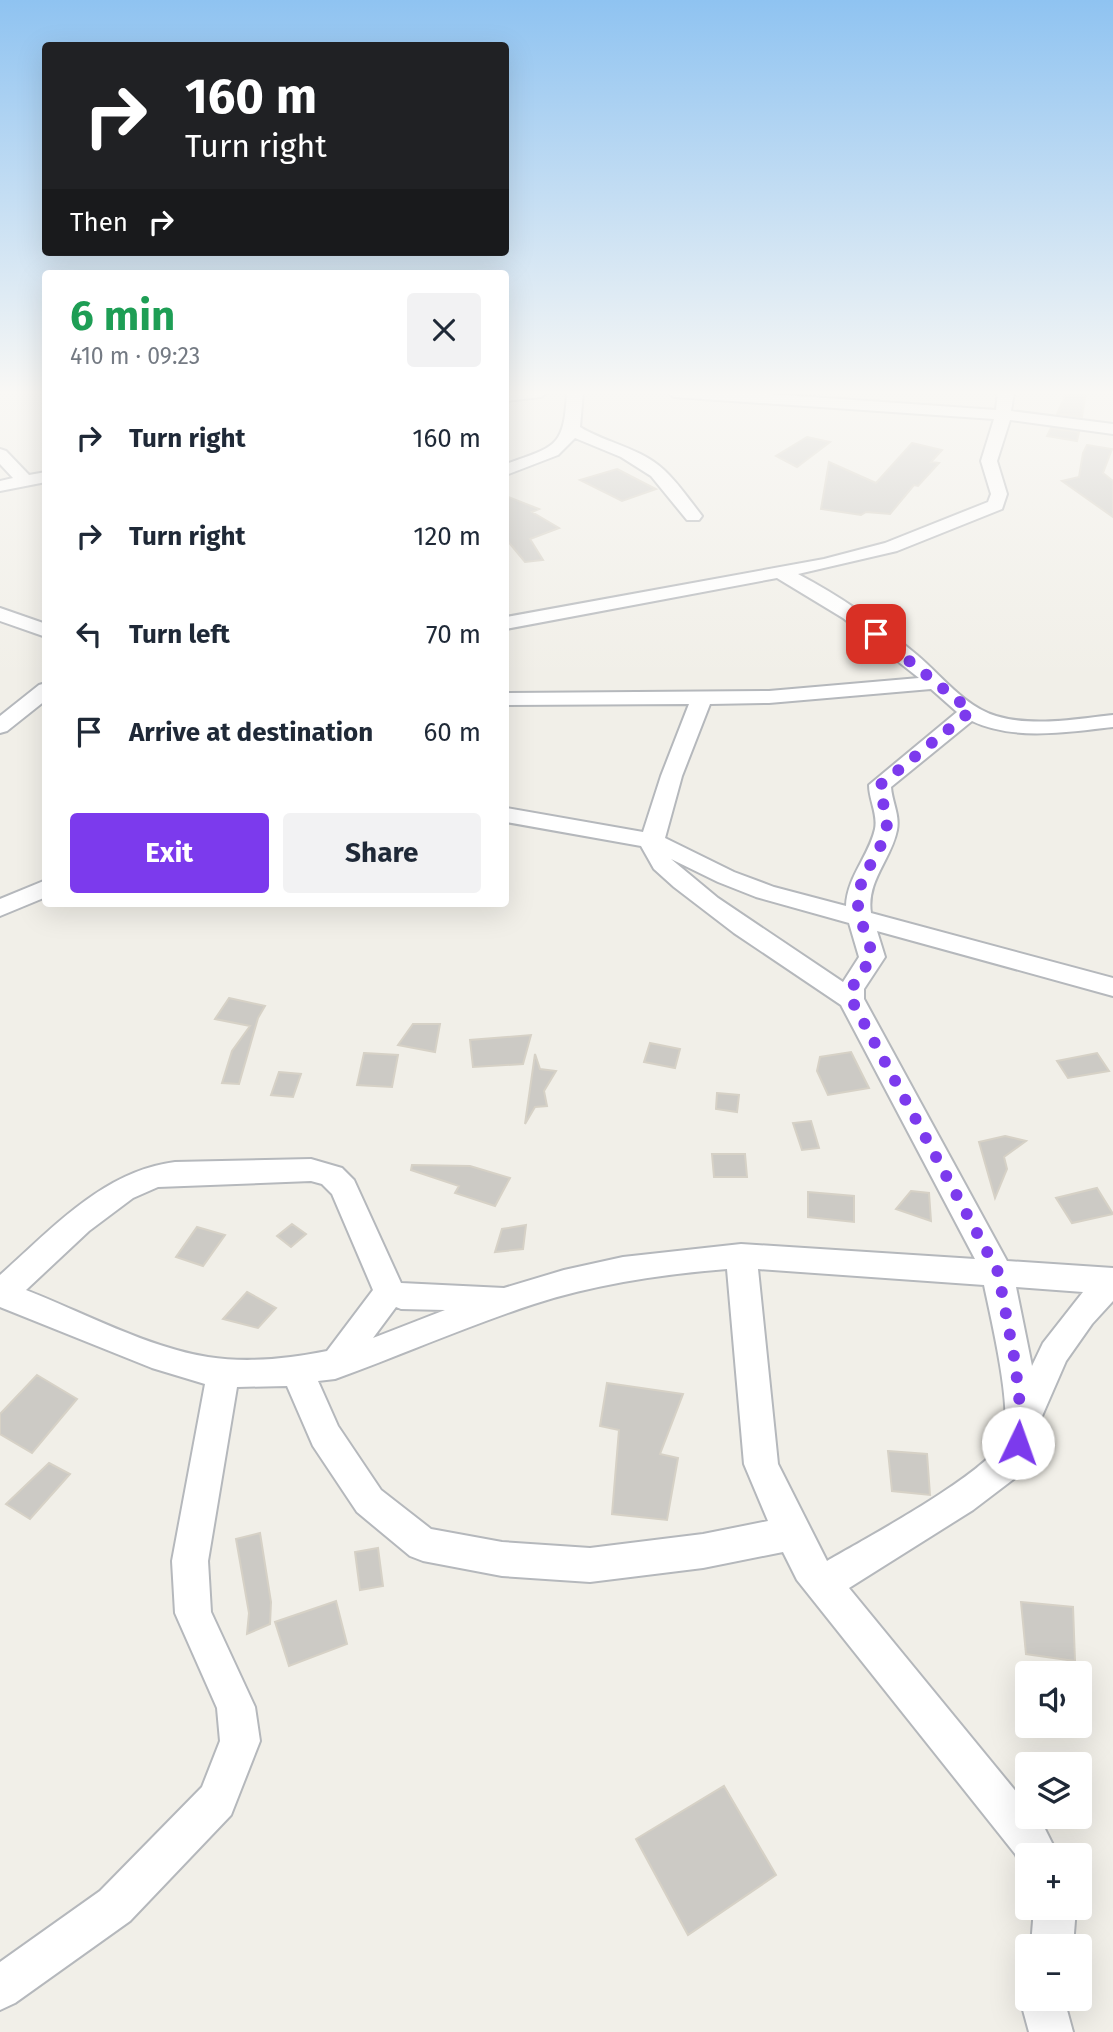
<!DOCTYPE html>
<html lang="en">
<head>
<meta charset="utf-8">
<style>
  :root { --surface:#fff; --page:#f2f2f3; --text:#1f2937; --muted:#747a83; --accent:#7c3aed }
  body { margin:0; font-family:"Fira Sans",sans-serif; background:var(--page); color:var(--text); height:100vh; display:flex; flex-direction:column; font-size:26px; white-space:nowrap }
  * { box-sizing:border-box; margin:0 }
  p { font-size:23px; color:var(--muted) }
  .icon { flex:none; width:38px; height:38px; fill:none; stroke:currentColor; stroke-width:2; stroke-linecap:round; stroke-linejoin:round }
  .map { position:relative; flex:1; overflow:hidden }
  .details { position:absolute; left:42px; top:270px; width:467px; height:637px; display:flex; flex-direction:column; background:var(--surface); border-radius:7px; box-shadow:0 7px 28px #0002 }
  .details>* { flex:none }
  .top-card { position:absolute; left:42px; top:42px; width:467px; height:214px; border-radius:7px; box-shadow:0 7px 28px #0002; background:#202124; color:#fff; overflow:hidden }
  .buttons { position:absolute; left:1015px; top:1661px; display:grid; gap:14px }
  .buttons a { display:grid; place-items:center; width:77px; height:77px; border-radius:7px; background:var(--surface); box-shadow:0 7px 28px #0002; font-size:35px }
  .pin { position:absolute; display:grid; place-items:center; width:60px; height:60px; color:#fff; margin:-30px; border-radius:14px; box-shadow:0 4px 10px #0006 }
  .me { position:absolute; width:77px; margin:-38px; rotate:3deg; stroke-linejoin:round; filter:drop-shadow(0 0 5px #0008) }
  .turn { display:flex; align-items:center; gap:24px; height:147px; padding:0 28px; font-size:32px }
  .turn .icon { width:91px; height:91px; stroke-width:2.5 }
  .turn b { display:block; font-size:49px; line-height:60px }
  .then { display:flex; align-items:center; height:66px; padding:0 28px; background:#0003; gap:14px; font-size:26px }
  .round { display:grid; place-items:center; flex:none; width:74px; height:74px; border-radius:7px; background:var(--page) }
  .summary { display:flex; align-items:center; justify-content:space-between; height:119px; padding:0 28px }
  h1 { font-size:42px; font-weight:700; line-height:52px; color:#1e9e55 }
  .button { display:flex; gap:14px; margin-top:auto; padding:14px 28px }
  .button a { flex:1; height:80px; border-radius:7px; background:var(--accent); color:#fff; font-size:28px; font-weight:700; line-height:80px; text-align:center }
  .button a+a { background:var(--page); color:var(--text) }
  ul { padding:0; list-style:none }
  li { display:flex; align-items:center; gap:21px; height:98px; padding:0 28px }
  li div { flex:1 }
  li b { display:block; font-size:26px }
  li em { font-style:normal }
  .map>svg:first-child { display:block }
  .building { fill:#cccac5; stroke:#d6d1c6; stroke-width:2 }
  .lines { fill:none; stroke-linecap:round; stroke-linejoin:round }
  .street-casing { stroke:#b5b8bc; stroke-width:4 }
  .street { fill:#fff; fill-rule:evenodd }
  .route { stroke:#7c3aed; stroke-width:12; stroke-dasharray:0 21.6 }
</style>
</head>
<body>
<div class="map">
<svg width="1113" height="2032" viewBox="0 0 1113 2032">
  <rect width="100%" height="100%" fill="#f1efe8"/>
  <!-- building -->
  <path class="building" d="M 1067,392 L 1086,392 L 1082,417 L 1057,414 Z
    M 1051,428 L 1079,432 L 1077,441 L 1047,436 Z
    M 807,437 L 830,442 L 797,467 L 776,456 Z
    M 912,443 L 942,450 L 931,462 L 939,463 L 918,486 L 914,485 L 890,514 L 866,512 L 861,515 L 821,509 L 829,462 L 876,483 Z
    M 1087,445 L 1112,449 L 1103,473 L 1113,481 L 1113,517 L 1062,481 L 1079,477 L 1083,453 Z
    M 617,469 L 656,489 L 622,501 L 580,480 Z
    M 506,496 L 539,509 L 532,512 L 559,528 L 530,539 L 543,560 L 525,562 L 506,539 Z
    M 229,998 L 265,1006 L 258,1018 L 239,1084 L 222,1083 L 232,1051 L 250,1026 L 215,1019 Z
    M 413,1024 L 440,1024 L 435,1052 L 398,1045 Z
    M 531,1035 L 523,1064 L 473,1067 L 470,1040 Z
    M 650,1043 L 680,1049 L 675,1068 L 644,1062 Z
    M 851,1052 L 869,1088 L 828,1095 L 817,1071 L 820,1057 Z
    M 364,1053 L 398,1055 L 392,1087 L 357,1085 Z
    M 1097,1053 L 1109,1071 L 1068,1078 L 1057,1061 Z
    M 535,1054 L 540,1069 L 556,1071 L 544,1091 L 547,1106 L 535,1107 L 525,1124 Z
    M 279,1072 L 301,1074 L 293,1097 L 271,1095 Z
    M 717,1093 L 739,1095 L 737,1112 L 716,1109 Z
    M 811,1121 L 819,1148 L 802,1150 L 793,1123 Z
    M 1005,1136 L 1026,1141 L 1004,1157 L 1007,1169 L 995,1198 L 979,1142 Z
    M 712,1154 L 745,1154 L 747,1177 L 714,1177 Z
    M 412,1165 L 470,1166 L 510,1178 L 495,1206 L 455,1193 L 459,1186 L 411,1170 Z
    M 1097,1188 L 1113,1214 L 1072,1223 L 1056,1198 Z
    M 911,1191 L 929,1193 L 931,1221 L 896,1209 Z
    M 808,1192 L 854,1196 L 854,1222 L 808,1217 Z
    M 292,1224 L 306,1234 L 291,1247 L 277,1236 Z
    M 526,1225 L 523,1249 L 495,1252 L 502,1229 Z
    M 197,1227 L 225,1235 L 203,1266 L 176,1257 Z
    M 247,1292 L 276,1308 L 258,1328 L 223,1319 Z
    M 37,1375 L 77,1399 L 32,1453 L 0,1434 L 0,1414 Z
    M 607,1383 L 683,1394 L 660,1454 L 678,1458 L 667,1520 L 612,1514 L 619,1430 L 600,1426 Z
    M 888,1451 L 927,1454 L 930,1495 L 892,1491 Z
    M 49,1463 L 70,1474 L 30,1519 L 6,1504 Z
    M 260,1533 L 271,1602 L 270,1624 L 247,1634 L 249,1613 L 236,1539 Z
    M 378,1548 L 383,1586 L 360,1590 L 355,1552 Z
    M 336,1601 L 347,1644 L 289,1666 L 275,1622 Z
    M 1021,1602 L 1073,1607 L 1075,1661 L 1026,1654 Z
    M 724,1786 L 776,1875 L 688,1935 L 636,1839 Z"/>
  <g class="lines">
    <defs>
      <path id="street" d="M 506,392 L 548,392 L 541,397 L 506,401 Z
        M 567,392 L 583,392 L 580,427 C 606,443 641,448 664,470 C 677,482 688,498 699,512 L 702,516 L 699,520 L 687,520 L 651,476 L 621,457 L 575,438 L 558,455 L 506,475 L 506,464 C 557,446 564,447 567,392 Z
        M 667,392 L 742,392 L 996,410 L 998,392 L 1014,392 L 1011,411 L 1113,424 L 1113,434 L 1010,420 L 997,461 L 1007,494 L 1002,509 L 897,551 L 798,574 C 840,596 880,624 917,655 C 942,676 964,706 996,716 C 1033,727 1076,719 1113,715 L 1113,727 C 1068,732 1014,741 972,721 L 891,787 C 892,802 900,815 897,830 C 891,860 866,881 871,913 L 1113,978 L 1113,996 L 877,931 L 885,957 L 864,989 L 864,999 L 1007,1261 L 1113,1268 L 1113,1301 L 1092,1324 L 1066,1361 L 1039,1423 L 1036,1443 L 1019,1475 L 973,1510 L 849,1588 L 1027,1805 L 1027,1816 L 1037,1816 L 1044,1827 L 1058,1855 L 1027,1855 L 1027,1872 L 1022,1870 L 1016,1855 L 797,1580 L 783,1552 L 703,1568 L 590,1582 L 502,1576 L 423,1561 L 410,1556 L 357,1512 L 313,1446 L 287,1386 L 237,1387 L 208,1561 L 211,1612 L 255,1707 L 260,1741 L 231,1815 L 130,1921 L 15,2003 L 0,2010 L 0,1962 L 100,1891 L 202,1787 L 220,1741 L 217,1708 L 175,1613 L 172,1561 L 205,1384 L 152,1368 L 0,1307 L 0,1275 C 52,1229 103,1171 175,1162 L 311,1159 L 342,1168 L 354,1180 L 401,1283 L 504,1288 L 564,1270 L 623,1257 L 741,1244 L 975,1259 L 841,1005 L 734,933 L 674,887 L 654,869 L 641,846 L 506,822 L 506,808 L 643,832 L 661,776 L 689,704 L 506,705 L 506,693 L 769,691 L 919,678 L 843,618 L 777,578 L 506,629 L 506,617 L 824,559 L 885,543 L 988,502 L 991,494 L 981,461 L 994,419 L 674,397 ZM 931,689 L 957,712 L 869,785 C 869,800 878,814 875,829 C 869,856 847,877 846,906 L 774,887 L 734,872 L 665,838 L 682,776 L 710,704 L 769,703 ZM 671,859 L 718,882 L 756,897 L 849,923 L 859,957 L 843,982 L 718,898 ZM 311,1181 L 322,1184 L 332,1194 L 373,1290 L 327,1351 C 288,1359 247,1363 208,1357 C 149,1348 82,1312 26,1290 L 89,1231 L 133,1198 L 158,1187 ZM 727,1269 L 744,1464 L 768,1521 L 703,1534 L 590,1548 L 502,1542 L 431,1529 L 381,1490 L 338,1426 L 318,1381 L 335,1379 C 401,1355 467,1326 534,1304 C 596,1284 662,1274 727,1269 ZM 758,1269 L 984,1285 C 991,1319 1013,1410 1003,1439 C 992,1471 861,1541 827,1561 L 778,1464 ZM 1016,1287 L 1083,1292 L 1043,1343 L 1032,1366 ZM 396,1307 L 401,1309 L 445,1310 L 373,1338 Z
        M 0,449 L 6,451 L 29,475 L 46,472 L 46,482 L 0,491 L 0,481 L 13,478 L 0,464 Z
        M 0,608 L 46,624 L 46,637 L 0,621 Z
        M 46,683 L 46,700 L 7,731 L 0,733 L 0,716 L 39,685 Z
        M 46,880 L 46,897 L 0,916 L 0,899 Z
        M 1034,1908 L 1076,1908 L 1073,1946 L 1031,1946 Z
        M 1027,1991 L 1027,1998 L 1068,1998 L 1067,2010 L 1073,2032 L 1029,2032 L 1023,2010 Z"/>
    </defs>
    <!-- street casing -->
    <use href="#street" class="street-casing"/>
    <!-- street -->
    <use href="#street" class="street"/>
  </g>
  <!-- sky -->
  <linearGradient id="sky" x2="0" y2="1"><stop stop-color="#8fc3f1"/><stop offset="0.58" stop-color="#f9f8f5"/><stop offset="1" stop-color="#f9f8f5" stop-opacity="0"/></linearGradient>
  <rect width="1113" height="677" fill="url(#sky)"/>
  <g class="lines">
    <!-- route -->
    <path class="route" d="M 876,634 L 971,711 L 880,785 C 879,798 887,809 887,822 C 886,851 856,875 858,904 C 858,920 870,939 872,957 L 851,989 L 851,999 L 998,1272 L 1015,1362 L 1022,1423 L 1018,1443"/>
  </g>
</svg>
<div class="buttons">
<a><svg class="icon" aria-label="sound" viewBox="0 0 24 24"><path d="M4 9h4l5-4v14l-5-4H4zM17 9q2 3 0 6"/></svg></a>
<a><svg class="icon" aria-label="layers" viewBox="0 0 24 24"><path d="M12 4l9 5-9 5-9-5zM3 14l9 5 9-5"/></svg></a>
<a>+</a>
<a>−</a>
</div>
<div class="pin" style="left:876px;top:634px;background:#d93025"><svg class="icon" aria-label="arrive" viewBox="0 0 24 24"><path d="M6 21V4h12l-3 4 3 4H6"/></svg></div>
<svg class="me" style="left:1018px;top:1443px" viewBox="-20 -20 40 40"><circle r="19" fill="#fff"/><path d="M0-13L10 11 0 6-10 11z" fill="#7c3aed"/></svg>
<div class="top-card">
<div class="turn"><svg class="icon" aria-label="right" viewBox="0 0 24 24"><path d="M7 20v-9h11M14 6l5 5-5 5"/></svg><div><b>160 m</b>Turn right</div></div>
<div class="then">Then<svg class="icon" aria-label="right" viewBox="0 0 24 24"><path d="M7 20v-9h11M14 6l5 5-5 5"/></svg></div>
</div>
<section class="details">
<div class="summary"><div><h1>6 min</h1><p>410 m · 09:23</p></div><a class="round"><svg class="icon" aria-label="close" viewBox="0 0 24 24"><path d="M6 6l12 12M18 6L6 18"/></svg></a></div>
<ul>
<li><svg class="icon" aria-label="right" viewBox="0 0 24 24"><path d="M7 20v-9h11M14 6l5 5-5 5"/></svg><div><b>Turn right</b></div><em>160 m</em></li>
<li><svg class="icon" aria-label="right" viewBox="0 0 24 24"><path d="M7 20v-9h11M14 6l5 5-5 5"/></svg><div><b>Turn right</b></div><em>120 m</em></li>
<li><svg class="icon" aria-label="left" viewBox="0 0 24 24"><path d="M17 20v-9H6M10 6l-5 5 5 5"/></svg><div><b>Turn left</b></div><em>70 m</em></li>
<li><svg class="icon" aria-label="arrive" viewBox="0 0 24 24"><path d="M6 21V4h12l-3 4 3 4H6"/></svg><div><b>Arrive at destination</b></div><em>60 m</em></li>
</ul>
<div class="button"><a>Exit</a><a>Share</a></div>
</section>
</div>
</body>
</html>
